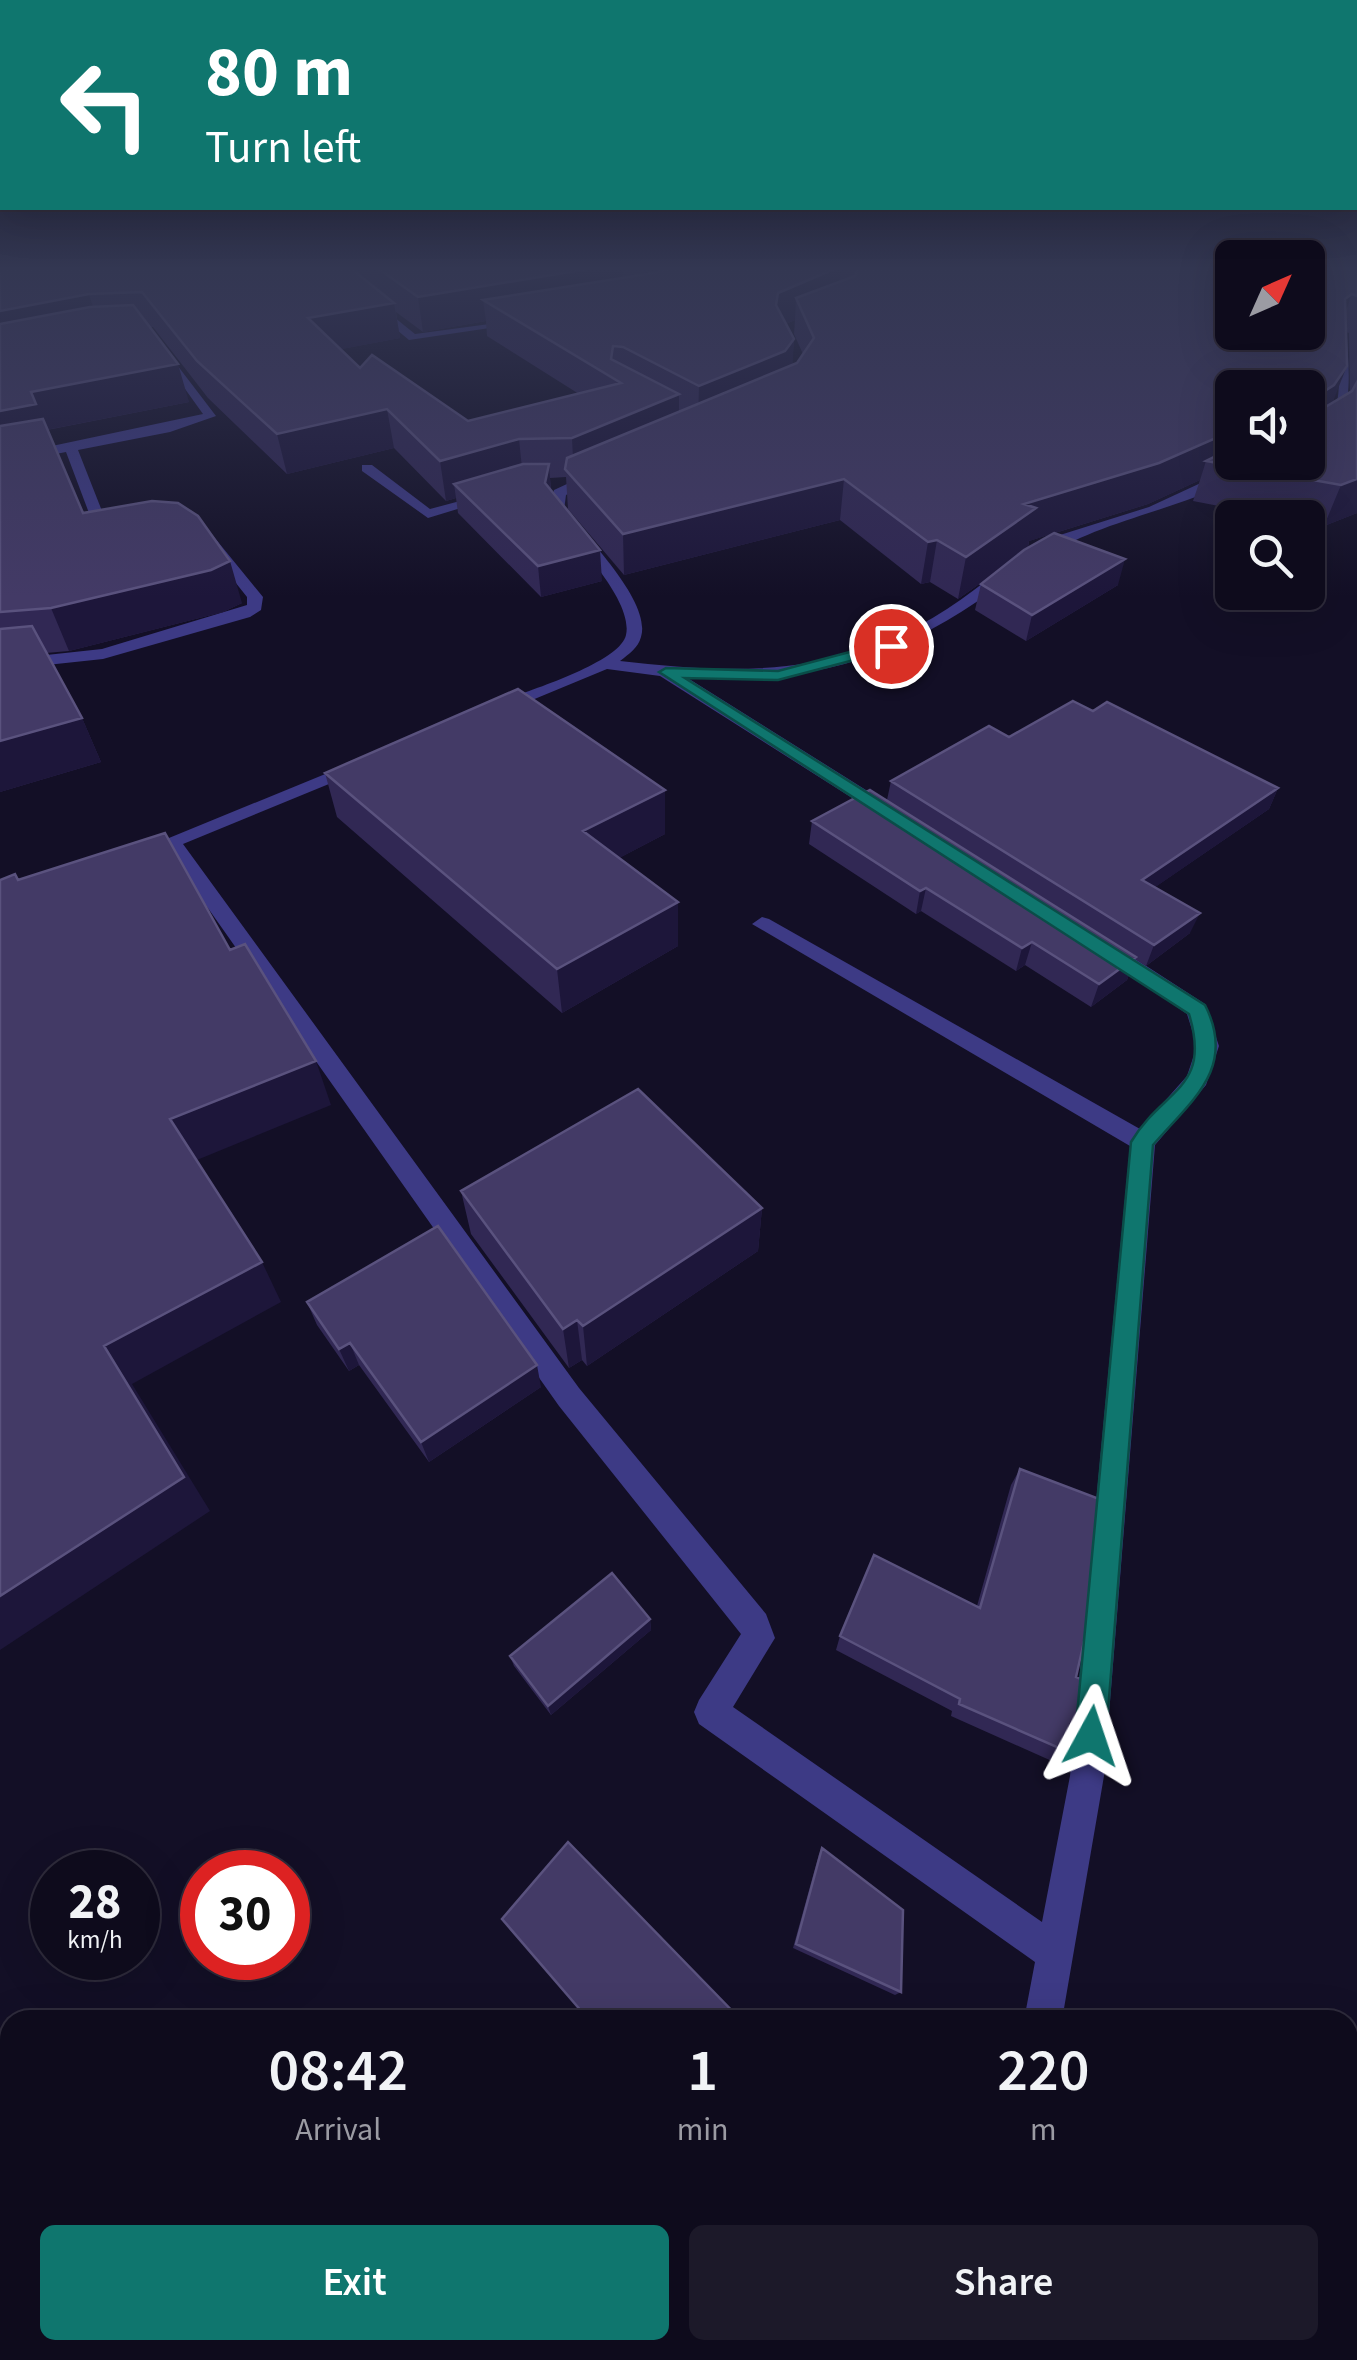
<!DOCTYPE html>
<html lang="en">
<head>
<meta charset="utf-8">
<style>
  :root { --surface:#0e0b1c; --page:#1c1929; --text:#f1f3f6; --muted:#9b9ba3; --line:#2e2b3b; --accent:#0f766e }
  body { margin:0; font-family:"Source Sans 3",sans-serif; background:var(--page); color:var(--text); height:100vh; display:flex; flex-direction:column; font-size:38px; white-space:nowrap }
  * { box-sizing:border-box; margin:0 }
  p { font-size:32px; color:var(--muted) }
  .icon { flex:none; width:55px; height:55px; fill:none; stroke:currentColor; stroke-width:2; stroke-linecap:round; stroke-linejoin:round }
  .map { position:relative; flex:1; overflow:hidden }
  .drawer { position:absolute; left:0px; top:2010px; width:1358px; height:350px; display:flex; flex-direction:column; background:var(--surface); border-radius:30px 30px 0 0; box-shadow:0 10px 40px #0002,0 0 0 2px var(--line) }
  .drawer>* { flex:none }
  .hud { position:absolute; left:0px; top:0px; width:1358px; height:210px; box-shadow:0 10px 40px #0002,0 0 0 2px var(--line); background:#0f766e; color:#fff; overflow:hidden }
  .needle { width:65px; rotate:45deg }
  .buttons { position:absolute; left:1215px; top:240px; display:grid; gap:20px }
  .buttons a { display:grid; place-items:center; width:110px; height:110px; border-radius:15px; background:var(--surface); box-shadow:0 10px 40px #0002,0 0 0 2px var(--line); font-size:50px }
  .speed { position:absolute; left:30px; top:1850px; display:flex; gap:20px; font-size:50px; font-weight:700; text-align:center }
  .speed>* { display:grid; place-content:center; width:130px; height:130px; border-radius:50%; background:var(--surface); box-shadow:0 10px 40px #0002,0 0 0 2px var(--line); line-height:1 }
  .speed small { font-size:25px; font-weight:400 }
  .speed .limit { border:15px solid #d22; background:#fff; color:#111 }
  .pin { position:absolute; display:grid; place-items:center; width:85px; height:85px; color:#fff; margin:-42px; border:5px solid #fff; border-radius:50%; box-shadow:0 2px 10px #0007 }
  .me { position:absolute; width:110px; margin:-55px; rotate:5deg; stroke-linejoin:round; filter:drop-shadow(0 0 8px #0008) }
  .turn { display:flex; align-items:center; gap:35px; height:210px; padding:0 40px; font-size:45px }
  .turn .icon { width:130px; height:130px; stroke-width:2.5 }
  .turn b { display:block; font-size:70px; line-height:85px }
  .eta { display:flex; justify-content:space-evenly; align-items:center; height:170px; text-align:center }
  .eta b { font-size:60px; font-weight:600; line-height:70px }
  .cta { display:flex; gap:20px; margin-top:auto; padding:20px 40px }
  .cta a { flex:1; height:115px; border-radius:15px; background:var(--accent); color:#fff; font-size:40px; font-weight:600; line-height:115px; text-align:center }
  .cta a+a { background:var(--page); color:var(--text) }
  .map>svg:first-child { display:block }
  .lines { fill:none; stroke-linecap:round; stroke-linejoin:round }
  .street { fill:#3d3a85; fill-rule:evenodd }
  .wall { fill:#312854; fill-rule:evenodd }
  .shaded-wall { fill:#1d163a }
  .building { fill:#433a66; stroke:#5a527e; stroke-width:2.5 }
  .route { fill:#0f766e; stroke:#0a4d48; stroke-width:2.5 }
</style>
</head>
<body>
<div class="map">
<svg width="1357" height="2360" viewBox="0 0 1357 2360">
  <rect width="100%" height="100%" fill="#130f26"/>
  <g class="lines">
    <!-- street -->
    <path class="street" d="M 321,267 L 332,267 L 415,334 L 519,320 L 524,323 L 409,340 Z
      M 1341,333 L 1347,336 C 1349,383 1357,427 1308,444 L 1308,435 C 1351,413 1337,378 1335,336 Z
      M 161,344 L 216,416 L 170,432 L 78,450 L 102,511 L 123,531 L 123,537 L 113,537 L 89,513 L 66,452 L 0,465 L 0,457 L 203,414 L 155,347 Z
      M 1246,462 L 1264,462 C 1199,509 1111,514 1045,557 L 1033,554 L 1060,535 L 1149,507 Z
      M 362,465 L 372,465 L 430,509 L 490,493 L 497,497 L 428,518 L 362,471 Z
      M 595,471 L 602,475 L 600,478 L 566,495 L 564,510 C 585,535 652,602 641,637 C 638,648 629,654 620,661 C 699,670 782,676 858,651 C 900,638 939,617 974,590 C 985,582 994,572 1007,574 L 1007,580 C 904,658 815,685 686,677 L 893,807 L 893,815 L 879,815 L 660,676 L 607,669 L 501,713 L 489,713 L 489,705 C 516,695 620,664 626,635 C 634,599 570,537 550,510 L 554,490 Z
      M 204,537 L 214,537 L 263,597 L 261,610 L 250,617 L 103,659 L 0,670 L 0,660 L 102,649 L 247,605 L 247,597 L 204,543 Z
      M 357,761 L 363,762 L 363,770 L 183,844 L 579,1388 L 766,1614 L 775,1638 L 733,1707 L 1042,1922 L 1070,1776 L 1130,1146 L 752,924 L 762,917 L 769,919 L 1140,1129 L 1187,1076 L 1197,1046 L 1187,1014 L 1095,950 L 1106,943 L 1114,945 L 1205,1004 L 1219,1046 L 1206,1085 L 1155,1145 L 1104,1776 L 1062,2020 L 1024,2020 L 1035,1962 L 699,1724 L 694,1712 L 699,1700 L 741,1634 L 559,1406 L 167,850 L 157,853 L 147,847 Z
      M 959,2350 L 1003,2350 L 1001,2360 L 957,2360 Z"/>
  </g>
  <!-- wall -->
  <path class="wall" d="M 0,267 L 1357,267 L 1357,513 L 1324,526 L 1308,522 L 1308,518 L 1281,518 L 1193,501 L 1200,480 L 1148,504 L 1055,533 L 1118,585 L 1026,641 L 975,610 L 981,584 L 995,573 L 958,599 L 930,582 L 921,584 L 840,520 L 624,575 L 568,509 L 566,477 L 550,478 L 551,490 L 602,581 L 541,597 L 458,513 L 456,498 L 446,501 L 394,448 L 287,474 L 208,398 L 153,327 L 150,327 L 189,402 L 47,430 L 83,513 L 242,603 L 223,612 L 69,651 L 46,653 L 82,718 L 101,762 L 0,792 ZM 396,312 L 423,332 L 486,321 L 487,336 L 579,394 L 468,421 L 360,368 L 341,349 L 400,338 ZM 795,320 L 794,334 L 803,354 L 797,363 L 792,365 L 794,339 L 786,324 ZM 1346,332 L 1349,333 L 1350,393 L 1333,402 ZM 1232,388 L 1308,388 L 1308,462 L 1232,462 ZM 1054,533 L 1028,548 L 1029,541 Z
    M 1093,711 L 1278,788 L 1269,809 L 1155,887 L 1190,933 L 1146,966 L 1135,959 L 1127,980 L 1091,1007 L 1025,965 L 1016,971 L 921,911 L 916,914 L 809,844 L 812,821 L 887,800 L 891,781 L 1009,737 Z
    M 325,773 L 665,834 L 619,858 L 678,902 L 678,946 L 562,1013 L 337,817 Z
    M 461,1191 L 762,1208 L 758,1251 L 587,1366 L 582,1360 L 569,1368 L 471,1234 Z
    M 307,1302 L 541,1387 L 429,1462 L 359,1365 L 349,1371 L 317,1325 Z
    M 1020,1469 L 1076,1677 L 1075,1755 L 1063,1766 L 951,1716 L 952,1711 L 836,1650 L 840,1636 L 977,1606 L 1011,1485 Z
    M 650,1619 L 651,1630 L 551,1715 L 514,1666 L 510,1656 Z
    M 822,1848 L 901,1992 L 895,1995 L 793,1948 L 819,1854 Z"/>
  <!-- shaded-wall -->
  <path class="shaded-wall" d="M 600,267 L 623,267 L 624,297 L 483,300 L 486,321 L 423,332 L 418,297 Z
    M 645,267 L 708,267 L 646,293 Z
    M 841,267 L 838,300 L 796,298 L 795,320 L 776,328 L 776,305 L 778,293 Z
    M 89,294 L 100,329 L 0,349 L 0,311 Z
    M 1352,294 L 1339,330 L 1345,299 Z
    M 394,303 L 400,338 L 316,354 L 308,318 Z
    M 794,339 L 792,376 L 698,424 L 699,386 Z
    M 178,364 L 189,402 L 46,430 L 0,453 L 0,411 L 31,392 Z
    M 1347,366 L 1332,404 L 1319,423 L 1320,394 Z
    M 679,394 L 679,433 L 574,477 L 572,438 Z
    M 387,409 L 394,448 L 287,474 L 277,434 Z
    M 1232,431 L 1232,462 L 1206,461 L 1200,480 L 1148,504 L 1029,541 L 1027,550 L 958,599 L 966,557 L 1024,504 Z
    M 519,439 L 523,478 L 454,484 L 456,498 L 446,501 L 440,461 Z
    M 549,464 L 551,493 L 545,483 Z
    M 844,479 L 840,520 L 624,575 L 623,534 Z
    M 1357,479 L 1357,513 L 1324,526 L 1341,485 Z
    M 937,540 L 930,582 L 921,584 L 928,542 Z
    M 600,550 L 602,581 L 541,597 L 538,566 Z
    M 1125,559 L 1118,585 L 1026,641 L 1032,615 Z
    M 230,561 L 242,603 L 223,612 L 69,651 L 51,608 Z
    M 82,718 L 101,762 L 0,792 L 0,741 Z
    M 1278,788 L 1269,809 L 1135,901 L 1142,880 Z
    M 665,790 L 665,834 L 587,875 L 583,831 Z
    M 926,888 L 921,911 L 916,914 L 920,891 Z
    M 678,902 L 678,946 L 562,1013 L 557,969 Z
    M 1200,913 L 1190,933 L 1146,966 L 1154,945 Z
    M 1032,942 L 1025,965 L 1016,971 L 1022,948 Z
    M 1136,957 L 1127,980 L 1091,1007 L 1099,984 Z
    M 316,1061 L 331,1105 L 192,1162 L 170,1119 Z
    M 762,1208 L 758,1251 L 587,1366 L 583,1326 Z
    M 262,1262 L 281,1302 L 132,1384 L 210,1511 L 0,1650 L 0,1596 L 104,1346 Z
    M 577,1320 L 582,1360 L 569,1368 L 563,1329 Z
    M 350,1343 L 359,1365 L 349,1371 L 339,1349 Z
    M 537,1365 L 541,1387 L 429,1462 L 421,1442 Z
    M 650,1619 L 651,1630 L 551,1715 L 548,1706 Z"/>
  <!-- building -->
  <path class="building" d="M 0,267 L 349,267 L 394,303 L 308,318 L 360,368 L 372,355 L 468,421 L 621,383 L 483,300 L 647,274 L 681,267 L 839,267 L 778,293 L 776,305 L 794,339 L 785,351 L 699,386 L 623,347 L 613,346 L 611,359 L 679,394 L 572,438 L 519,439 L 440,461 L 387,409 L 277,434 L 197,361 L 142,292 L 89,294 L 0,311 Z
    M 376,267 L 600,267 L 418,297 Z
    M 871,267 L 1232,267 L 1232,332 L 1308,332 L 1308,267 L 1357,267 L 1357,296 L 1352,294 L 1345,299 L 1347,366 L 1334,385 L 1320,394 L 1322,409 L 1352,391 L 1357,382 L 1357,479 L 1341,485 L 1206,461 L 1232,448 L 1232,462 L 1308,462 L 1308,388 L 1232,388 L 1232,431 L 1159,463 L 1024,504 L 1036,508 L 966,557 L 937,540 L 928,542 L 844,479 L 623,534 L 565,469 L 567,458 L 797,363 L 814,338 L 796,298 L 855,276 L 858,268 Z
    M 133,305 L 178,364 L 31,392 L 36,404 L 0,411 L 0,324 L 90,307 Z
    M 43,419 L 83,513 L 152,501 L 178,503 L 198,516 L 230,561 L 211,570 L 51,608 L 0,612 L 0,426 Z
    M 523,464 L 549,464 L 545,483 L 600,550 L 538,566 L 454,484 Z
    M 1054,533 L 1125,559 L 1032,615 L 981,584 L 1024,550 Z
    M 32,626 L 82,718 L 0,741 L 0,629 Z
    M 518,689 L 665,790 L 583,831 L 678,902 L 557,969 L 325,773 Z
    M 1073,701 L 1093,711 L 1107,702 L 1278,788 L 1142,880 L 1200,913 L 1154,945 L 891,781 L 989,726 L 1009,737 Z
    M 870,790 L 1136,957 L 1099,984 L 1032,942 L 1022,948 L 926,888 L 920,891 L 812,821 Z
    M 165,833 L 230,950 L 245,944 L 316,1061 L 170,1119 L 262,1262 L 104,1346 L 184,1477 L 0,1596 L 0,880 L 15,874 L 18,880 Z
    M 638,1089 L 762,1208 L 583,1326 L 577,1320 L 563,1329 L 461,1191 Z
    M 438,1226 L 537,1365 L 421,1442 L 350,1343 L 339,1349 L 307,1302 Z
    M 1020,1469 L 1102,1500 L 1088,1624 L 1076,1677 L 1086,1681 L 1075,1755 L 959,1704 L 960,1699 L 840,1636 L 874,1555 L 980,1608 Z
    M 612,1573 L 650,1619 L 548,1706 L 510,1656 Z
    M 568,1842 L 741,2020 L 589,2020 L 502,1919 Z
    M 822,1848 L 903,1910 L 901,1992 L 796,1944 Z
    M 317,2350 L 562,2350 L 554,2360 L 323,2360 Z"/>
  <!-- sky -->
  <linearGradient id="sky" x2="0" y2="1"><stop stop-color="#0a0815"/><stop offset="0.45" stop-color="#333752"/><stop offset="1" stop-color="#333752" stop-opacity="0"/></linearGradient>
  <rect width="1357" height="597" fill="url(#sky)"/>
  <!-- route -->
  <path class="route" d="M 891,641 L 896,643 L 896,649 L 778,680 L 685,678 L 1205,1005 C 1237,1068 1192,1100 1153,1145 L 1106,1736 L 1102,1747 L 1091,1752 L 1080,1747 L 1075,1736 L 1131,1142 C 1163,1088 1212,1090 1189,1014 L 659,672 L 666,668 L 778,671 Z"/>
</svg>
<div class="buttons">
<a><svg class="needle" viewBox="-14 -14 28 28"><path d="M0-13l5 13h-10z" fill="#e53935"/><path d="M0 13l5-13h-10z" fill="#9b9ba3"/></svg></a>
<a><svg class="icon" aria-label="sound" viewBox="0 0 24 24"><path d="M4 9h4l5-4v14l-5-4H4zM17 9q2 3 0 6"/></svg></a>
<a><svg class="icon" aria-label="search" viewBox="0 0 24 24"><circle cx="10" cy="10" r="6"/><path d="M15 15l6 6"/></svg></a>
</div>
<div class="speed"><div>28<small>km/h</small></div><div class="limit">30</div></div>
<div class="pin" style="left:891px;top:646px;background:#d93025"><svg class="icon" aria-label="arrive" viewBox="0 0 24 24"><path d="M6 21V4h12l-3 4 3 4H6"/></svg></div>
<svg class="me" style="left:1091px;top:1736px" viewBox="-20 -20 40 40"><path d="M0-17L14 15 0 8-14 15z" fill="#0f766e" stroke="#fff" stroke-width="4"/></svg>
<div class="hud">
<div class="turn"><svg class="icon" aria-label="left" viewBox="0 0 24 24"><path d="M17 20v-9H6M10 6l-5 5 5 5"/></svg><div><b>80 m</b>Turn left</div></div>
</div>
<section class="drawer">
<div class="eta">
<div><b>08:42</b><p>Arrival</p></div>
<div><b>1</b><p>min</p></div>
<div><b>220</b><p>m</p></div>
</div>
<div class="cta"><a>Exit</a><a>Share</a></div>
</section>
</div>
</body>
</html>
